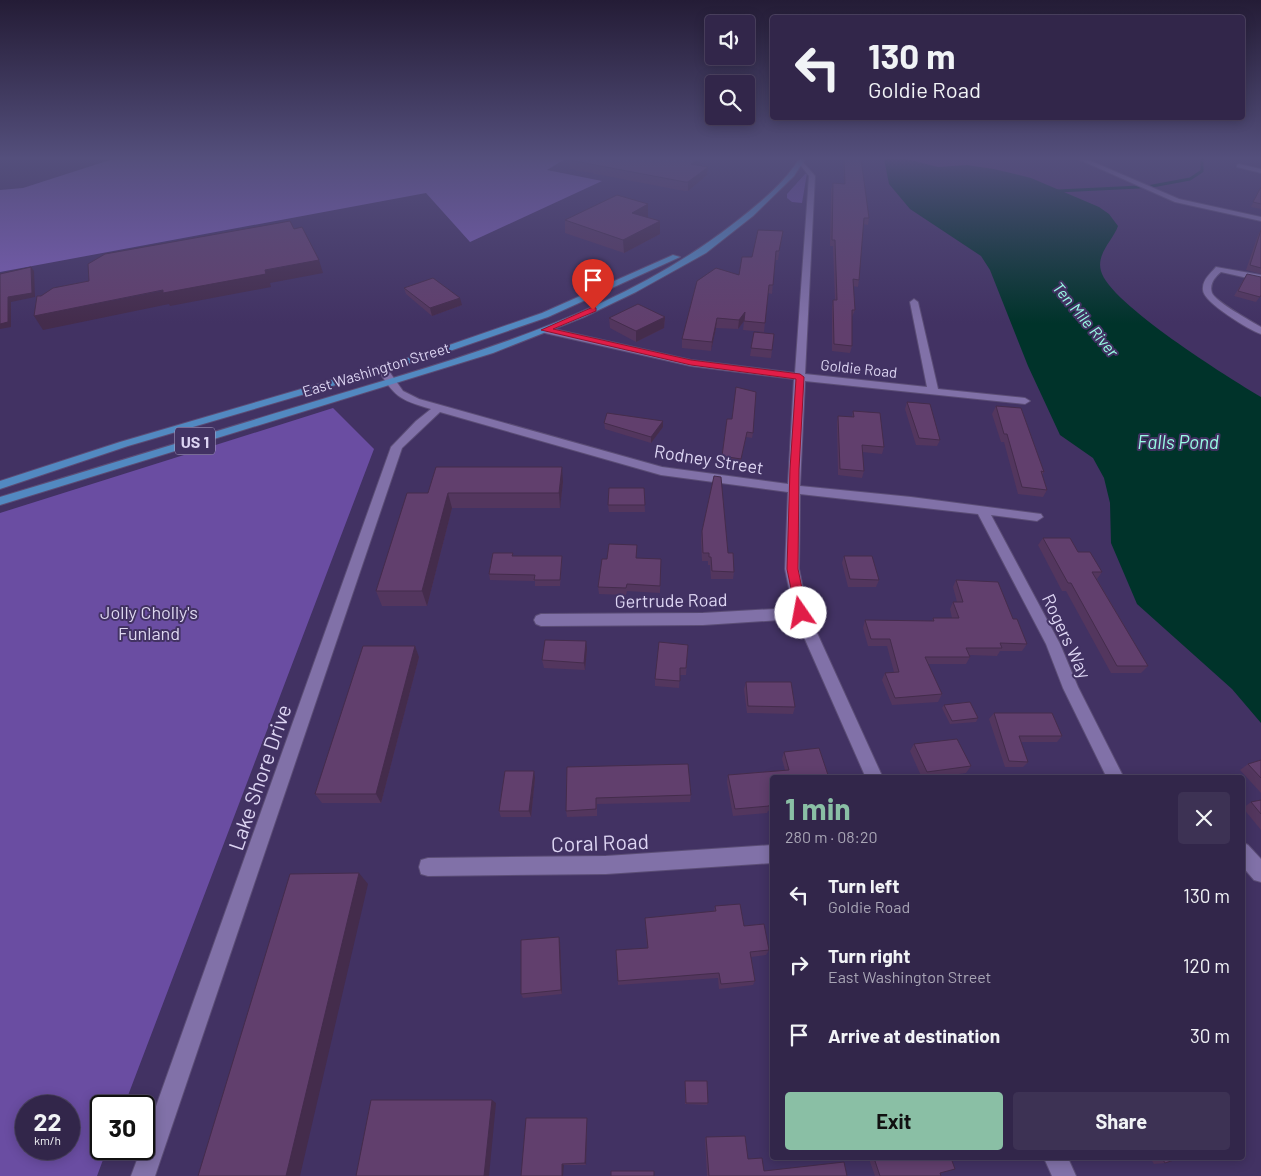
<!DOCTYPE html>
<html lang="en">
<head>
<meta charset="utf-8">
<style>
  :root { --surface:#32264a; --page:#3d3254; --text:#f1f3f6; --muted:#a8a5b5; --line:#4d4362; --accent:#8abfa5 }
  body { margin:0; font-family:Barlow,sans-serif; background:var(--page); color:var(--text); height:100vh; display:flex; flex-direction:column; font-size:19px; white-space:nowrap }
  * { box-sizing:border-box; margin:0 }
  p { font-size:16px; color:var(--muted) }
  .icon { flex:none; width:28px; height:28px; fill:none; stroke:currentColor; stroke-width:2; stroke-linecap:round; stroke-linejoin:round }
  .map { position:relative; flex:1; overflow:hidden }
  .details { position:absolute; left:770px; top:775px; width:475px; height:385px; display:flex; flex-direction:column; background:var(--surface); border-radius:5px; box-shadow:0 2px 12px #0003,0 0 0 1px var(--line) }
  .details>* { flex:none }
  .banner { position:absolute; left:770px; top:15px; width:475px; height:105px; border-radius:5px; box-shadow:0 2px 12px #0003,0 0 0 1px var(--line); background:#32264a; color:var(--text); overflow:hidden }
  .tools { position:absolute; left:705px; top:15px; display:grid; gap:10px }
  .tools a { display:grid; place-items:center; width:50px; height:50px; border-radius:5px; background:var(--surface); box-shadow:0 2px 12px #0003,0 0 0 1px var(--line); font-size:25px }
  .speed { position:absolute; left:15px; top:1095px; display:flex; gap:10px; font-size:25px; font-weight:700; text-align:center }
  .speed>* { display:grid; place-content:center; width:65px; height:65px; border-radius:50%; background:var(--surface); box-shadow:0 2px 12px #0003,0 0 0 1px var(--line); line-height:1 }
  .speed small { font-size:12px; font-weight:400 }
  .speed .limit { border:2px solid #111; border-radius:8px; background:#fff; color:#111 }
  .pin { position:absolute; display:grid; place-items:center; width:42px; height:42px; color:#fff; margin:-51px -21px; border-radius:50% 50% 50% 0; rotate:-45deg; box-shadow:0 0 5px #0007 }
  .pin .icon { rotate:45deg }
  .me { position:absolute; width:55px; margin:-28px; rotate:348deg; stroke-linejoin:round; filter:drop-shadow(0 0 4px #0008) }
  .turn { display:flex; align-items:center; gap:18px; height:105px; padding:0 15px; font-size:22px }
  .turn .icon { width:65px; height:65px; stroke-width:2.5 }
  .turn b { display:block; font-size:35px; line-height:42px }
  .round { display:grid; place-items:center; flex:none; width:52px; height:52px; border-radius:5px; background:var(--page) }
  .head { display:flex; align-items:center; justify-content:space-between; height:85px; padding:0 15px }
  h1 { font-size:30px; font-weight:700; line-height:38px; color:var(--accent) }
  .cta { display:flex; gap:10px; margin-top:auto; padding:10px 15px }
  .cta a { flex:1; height:58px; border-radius:5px; background:var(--accent); color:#111; font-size:20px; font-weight:700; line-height:58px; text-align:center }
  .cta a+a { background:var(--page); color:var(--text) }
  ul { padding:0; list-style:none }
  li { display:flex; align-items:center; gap:15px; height:70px; padding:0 15px }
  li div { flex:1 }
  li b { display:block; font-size:19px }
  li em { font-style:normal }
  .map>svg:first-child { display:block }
  .green { fill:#6a4da2; fill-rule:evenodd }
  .forest { fill:#7b5eb6 }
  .water { fill:#00332a }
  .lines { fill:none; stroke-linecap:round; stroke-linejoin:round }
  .stream { stroke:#00332a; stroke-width:3 }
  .minor-casing { stroke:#5b4d76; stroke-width:2 }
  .primary-casing { stroke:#5b4d76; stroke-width:2 }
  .minor { fill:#8171a8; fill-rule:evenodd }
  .primary { fill:#5289c1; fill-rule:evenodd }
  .wall { fill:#53365e }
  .shaded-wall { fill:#442c4c }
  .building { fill:#613f6d; stroke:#442c4c }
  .route { fill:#e11d48; stroke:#92132f }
  .labels { text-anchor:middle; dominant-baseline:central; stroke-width:4; stroke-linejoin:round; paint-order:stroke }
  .far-street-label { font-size:15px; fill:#ddd5f3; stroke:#423263 }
  .far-water-label { font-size:16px; font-style:italic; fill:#98fae3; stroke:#423263 }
  .shield { fill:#423263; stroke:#aea4c8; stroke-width:1 }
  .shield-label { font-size:16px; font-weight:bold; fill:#ddd5f3 }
  .street-label { font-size:18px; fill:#ddd5f3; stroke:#423263 }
  .park-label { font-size:18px; fill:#ded8f0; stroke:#423263 }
  .water-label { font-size:19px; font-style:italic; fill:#98fae3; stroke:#423263 }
  .near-street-label { font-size:21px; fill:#ddd5f3; stroke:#423263 }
</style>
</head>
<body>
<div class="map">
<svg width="1261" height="1176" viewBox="0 0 1261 1176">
  <rect width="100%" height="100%" fill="#423263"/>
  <!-- green -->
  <path class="green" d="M 807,173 L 802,203 L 792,202 L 787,198 L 787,194 L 805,174 Z
    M 333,408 L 374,449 L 124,1106 L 101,1106 L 101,1149 L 107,1149 L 97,1176 L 0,1176 L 0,513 ZM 26,1106 L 69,1106 L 69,1149 L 26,1149 Z"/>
  <!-- forest -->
  <path class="forest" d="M 113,159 L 565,159 L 547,170 L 602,181 L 470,242 L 426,193 L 0,272 L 0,190 L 23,188 Z"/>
  <!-- water -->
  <path class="water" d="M 884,159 L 907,159 L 938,167 L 967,165 L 994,169 L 1031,178 L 1099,207 L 1109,214 L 1118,226 C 1113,240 1096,254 1101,271 C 1109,303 1229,378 1261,397 L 1261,723 L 1232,689 L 1137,604 L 1111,543 L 1110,503 L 1104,478 L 1093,458 L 1060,435 L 1028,366 L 990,270 L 981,256 L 910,209 L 889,184 Z"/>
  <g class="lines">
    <!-- stream -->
    <path class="stream" d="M 1147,187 L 1190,179 L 1202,171 L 1202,159
      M 1058,191 L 1139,187"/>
    <defs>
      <path id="minor" d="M 1078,159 L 1086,159 L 1179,199 L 1261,217 L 1261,221 L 1175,202 Z
        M 801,160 L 815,176 L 805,374 L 927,387 L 910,302 L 914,299 L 918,302 L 938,389 L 1025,398 L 1030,401 L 1025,404 L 805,381 L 800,486 L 911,497 L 1041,514 L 1043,517 L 1037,521 L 991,515 L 1060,644 L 1078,687 L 1124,778 L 1107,778 L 1063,688 L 1046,644 L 978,514 L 800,494 L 799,569 L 808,613 L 883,778 L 866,778 L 796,619 L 703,625 L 541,626 L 536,624 L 534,620 L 536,616 L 541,614 L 703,613 L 793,608 L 785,569 L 788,492 L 661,475 L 440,412 L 402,448 L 155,1176 L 131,1176 L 141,1149 L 144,1149 L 144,1140 L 391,447 L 416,421 L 431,409 C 397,399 396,397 377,369 L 378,367 L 386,367 L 403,391 L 419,399 L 662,467 L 788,484 L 794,379 L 691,366 L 545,333 L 540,330 L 545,327 L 691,360 L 795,373 L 809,176 L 798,162 Z
        M 1239,164 L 1261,169 L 1261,173 L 1237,167 L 1237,165 Z
        M 1216,267 L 1261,275 L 1261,281 L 1221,272 C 1215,277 1209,284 1212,293 C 1216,302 1251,321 1261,327 L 1261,334 C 1249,330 1203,302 1203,290 C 1202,280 1210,274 1216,267 Z
        M 1242,842 L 1248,845 L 1261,859 L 1261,882 L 1254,880 L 1242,866 Z
        M 772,845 L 772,863 L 606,874 L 428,876 L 421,874 L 419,867 L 421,860 L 428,858 L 606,856 Z
        M 1044,1158 L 1068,1158 L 1076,1176 L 1052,1176 Z"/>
      <path id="primary" d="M 799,159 L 805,159 L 794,176 L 753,216 L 706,253 L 636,292 L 584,317 L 493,353 L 0,505 L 0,497 C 99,467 197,437 296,407 C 446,361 607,322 733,224 C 757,205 783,185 799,159 Z
        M 673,255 L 680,257 L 548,317 L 441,354 L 128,446 L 0,489 L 0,481 L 120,442 L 435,350 L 542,313 Z"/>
    </defs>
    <!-- minor casing -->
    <use href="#minor" class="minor-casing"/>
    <!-- primary casing -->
    <use href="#primary" class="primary-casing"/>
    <!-- minor -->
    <use href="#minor" class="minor"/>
    <!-- primary -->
    <use href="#primary" class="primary"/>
  </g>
  <!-- wall -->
  <path class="wall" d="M 700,159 L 700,165 L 708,167 L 707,175 L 688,191 L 684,191 L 570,169 L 569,160 Z
    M 843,159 L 869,218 L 868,225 L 863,224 L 859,280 L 858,287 L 853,286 L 855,310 L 852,317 L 852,346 L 850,353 L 832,351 L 832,307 L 833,300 L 835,300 L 833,246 L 830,246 L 831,189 L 833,183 L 844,184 L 843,162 Z
    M 1261,187 L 1261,209 L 1251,207 Z
    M 647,217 L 660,234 L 624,253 L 565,233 L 565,220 L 648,217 Z
    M 1261,230 L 1261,274 L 1246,270 L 1258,235 Z
    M 783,231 L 778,260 L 775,260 L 772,294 L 768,293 L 764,332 L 743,330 L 744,321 L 738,329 L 716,328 L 711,351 L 682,348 L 682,339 L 739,275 L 752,257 Z
    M 1247,274 L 1261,295 L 1256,302 L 1234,296 Z
    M 404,288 L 462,305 L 432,316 L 406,294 Z
    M 665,317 L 664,328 L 636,342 L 610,328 L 609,318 Z
    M 754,332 L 774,334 L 771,358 L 750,356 Z
    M 907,402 L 940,440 L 937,446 L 916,445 L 905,409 Z
    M 996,406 L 1044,472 L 1042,475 L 1047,490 L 1043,497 L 1018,494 L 1004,442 L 1001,442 L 992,414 Z
    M 853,411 L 884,447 L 882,454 L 862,452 L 864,471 L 862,478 L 838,475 L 837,422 L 838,416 L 852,417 Z
    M 727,419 L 753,433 L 752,438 L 746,437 L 740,464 L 721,461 Z
    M 604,423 L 663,427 L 651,443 L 605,429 Z
    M 563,482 L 560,508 L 452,508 L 427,606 L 382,606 L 376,591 L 428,493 Z
    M 644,488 L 645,512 L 609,512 L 608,505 Z
    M 702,531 L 728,553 L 734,572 L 733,579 L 711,579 L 710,565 L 708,565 L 708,561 L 702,561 L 701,539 Z
    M 1043,538 L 1078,552 L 1102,572 L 1097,579 L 1148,666 L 1141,673 L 1111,673 L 1066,591 L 1062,591 L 1038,545 Z
    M 513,556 L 562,556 L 562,562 L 560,586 L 535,586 L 535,581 L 490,580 L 489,574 Z
    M 844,556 L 879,580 L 876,587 L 848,587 L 842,563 Z
    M 636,558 L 661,559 L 660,593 L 627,591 L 626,595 L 599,594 L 598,587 Z
    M 956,580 L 1013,619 L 1027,644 L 1022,651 L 1000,651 L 997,656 L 969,655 L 970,657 L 966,664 L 928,664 L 942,694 L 938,702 L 892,705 L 882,680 L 885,673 L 894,672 L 887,646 L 868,646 L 863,628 L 865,620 L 932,621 L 933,618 L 952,618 L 950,609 L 953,602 L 957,602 L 953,587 Z
    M 688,645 L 686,675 L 680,675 L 679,688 L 655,686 L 655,679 Z
    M 587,649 L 585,670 L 544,668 L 542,660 Z
    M 419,657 L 381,803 L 322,803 L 315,794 Z
    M 746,682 L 795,707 L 793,714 L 747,713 L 744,689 Z
    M 944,705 L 978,718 L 976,722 L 950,724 L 942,708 Z
    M 994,713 L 1062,736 L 1057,742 L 1021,742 L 1028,762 L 1023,767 L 1005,767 L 989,719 Z
    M 914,744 L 971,766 L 966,773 L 931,778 L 922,778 L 910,751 Z
    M 784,752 L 829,778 L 772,778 L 772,810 L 768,811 L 767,813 L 733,816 L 727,782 L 728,775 L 785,770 L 782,759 Z
    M 1261,760 L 1261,793 L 1240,770 L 1248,764 Z
    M 567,767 L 691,795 L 690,802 L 597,804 L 597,816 L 567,817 L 566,811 Z
    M 535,778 L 531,817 L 501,817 L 499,811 Z
    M 1261,800 L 1261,830 L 1243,808 L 1251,802 Z
    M 715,906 L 744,926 L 769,950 L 766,955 L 751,957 L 755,981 L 753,985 L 719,989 L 718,978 L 618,985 L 616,950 L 647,948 L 645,918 L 714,911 Z
    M 560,942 L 562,994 L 523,998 L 521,994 Z
    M 685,1081 L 708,1103 L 707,1105 L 685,1104 Z
    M 587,1118 L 587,1120 L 586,1165 L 564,1165 L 521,1176 Z
    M 706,1137 L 748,1159 L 764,1171 L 847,1176 L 707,1176 L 705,1138 Z
    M 875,1158 L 940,1173 L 941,1176 L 875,1176 L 869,1159 Z
    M 1150,1158 L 1180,1158 L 1165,1163 L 1154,1164 Z"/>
  <!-- shaded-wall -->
  <path class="shaded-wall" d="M 698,159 L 700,159 L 700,166 L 691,164 Z
    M 708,167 L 707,175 L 688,191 L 688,182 Z
    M 648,204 L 648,217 L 632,225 L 632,213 Z
    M 660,221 L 660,234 L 624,253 L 623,240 Z
    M 319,260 L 323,273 L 270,283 L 271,287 L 170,306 L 169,304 L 43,330 L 34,316 Z
    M 31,267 L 34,271 L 35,297 L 11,302 L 11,327 L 0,329 L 0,324 L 8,297 Z
    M 460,298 L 462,305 L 432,316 L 430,308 Z
    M 745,312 L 744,321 L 738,329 L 739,320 Z
    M 665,317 L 664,328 L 636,342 L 636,331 Z
    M 717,318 L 716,328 L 711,351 L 712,342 Z
    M 663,421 L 663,427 L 651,443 L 651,437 Z
    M 562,467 L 563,482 L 560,508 L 559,493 Z
    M 448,493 L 452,508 L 427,606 L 422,591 Z
    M 586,641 L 587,649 L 585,670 L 584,663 Z
    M 415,646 L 419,657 L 381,803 L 376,794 Z
    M 534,771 L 535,778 L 531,817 L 529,811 Z
    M 359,873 L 368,884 L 300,1176 L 286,1176 Z
    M 559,937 L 560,942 L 562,994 L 561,990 Z
    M 492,1100 L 496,1103 L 489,1176 L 484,1176 Z
    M 587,1118 L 587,1120 L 586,1165 L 585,1163 Z
    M 562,1164 L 564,1165 L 563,1176 L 562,1176 Z"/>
  <!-- building -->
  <path class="building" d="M 572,159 L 698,159 L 691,164 L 708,167 L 688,182 L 685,182 L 569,160 Z
    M 844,159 L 861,159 L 869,218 L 864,218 L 859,280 L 853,279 L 855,310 L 852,310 L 852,346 L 834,344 L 833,300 L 837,300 L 835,240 L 832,240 L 833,183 L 845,184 Z
    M 1261,187 L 1261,204 L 1253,202 Z
    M 617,195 L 648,204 L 632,213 L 660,221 L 623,240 L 565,220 Z
    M 290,221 L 294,229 L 302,227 L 319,260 L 265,270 L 266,274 L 163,293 L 163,290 L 34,316 L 37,296 L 41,296 L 53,288 L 89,281 L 88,264 L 105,254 Z
    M 758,230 L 783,231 L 779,251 L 776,251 L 773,285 L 769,285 L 765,323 L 744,321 L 745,312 L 739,320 L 717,318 L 712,342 L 682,339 L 697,281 L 716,268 L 739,275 L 742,257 L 752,257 Z
    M 1261,230 L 1261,268 L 1250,265 Z
    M 31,267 L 32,293 L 8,297 L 8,322 L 0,324 L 0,274 Z
    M 1247,274 L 1261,277 L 1261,295 L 1260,297 L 1238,291 Z
    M 433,278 L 460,298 L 430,308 L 404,288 Z
    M 638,304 L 665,317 L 636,331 L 609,318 Z
    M 754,332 L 774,334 L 772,350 L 751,348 Z
    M 736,387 L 756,392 L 753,433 L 747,432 L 741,459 L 722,456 L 727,419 L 732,419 Z
    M 907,402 L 930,404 L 940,440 L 919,438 Z
    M 996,406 L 1021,408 L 1044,472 L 1041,471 L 1047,490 L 1022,487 L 1007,434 L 1004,434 Z
    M 853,411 L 880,413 L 884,447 L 862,445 L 864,471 L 840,469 L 838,416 L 854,417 Z
    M 607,413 L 663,421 L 651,437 L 604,423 Z
    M 436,467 L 562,467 L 559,493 L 448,493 L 422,591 L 376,591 L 407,493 L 428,493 Z
    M 714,476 L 721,477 L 728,553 L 733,553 L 734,572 L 712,571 L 711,557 L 709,557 L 709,553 L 703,553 L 702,531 Z
    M 609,488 L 644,488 L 645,505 L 608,505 Z
    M 1043,538 L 1070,538 L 1078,552 L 1090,552 L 1102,572 L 1092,572 L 1148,666 L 1117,666 L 1071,583 L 1068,583 Z
    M 609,544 L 637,545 L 636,558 L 661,559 L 660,586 L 627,584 L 626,588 L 598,587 L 602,559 L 607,559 Z
    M 493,553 L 513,553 L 512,556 L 562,556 L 560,580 L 534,580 L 535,575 L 489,574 Z
    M 844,556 L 872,556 L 879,580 L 850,579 Z
    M 956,580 L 998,582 L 1013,619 L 1017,619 L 1027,644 L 1000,643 L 1002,648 L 966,648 L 970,657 L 925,657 L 942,694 L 895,698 L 885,673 L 899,672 L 890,639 L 871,639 L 865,620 L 934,621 L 933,618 L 959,618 L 953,602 L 963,602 Z
    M 545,640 L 586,641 L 584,663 L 542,660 Z
    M 659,642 L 688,645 L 686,668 L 680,668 L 680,681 L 655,679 Z
    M 363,646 L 415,646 L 376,794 L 315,794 Z
    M 746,682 L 791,682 L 795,707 L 748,706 Z
    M 970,702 L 978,718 L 952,721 L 944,705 Z
    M 994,713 L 1052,713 L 1062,736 L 1019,736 L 1028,762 L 1009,761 Z
    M 957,739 L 971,766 L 927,772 L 914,744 Z
    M 819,748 L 829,778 L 772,778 L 772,804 L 769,805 L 769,806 L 735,809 L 728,775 L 789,770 L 784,752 Z
    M 1261,760 L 1261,778 L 1248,764 Z
    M 688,764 L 691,795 L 596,798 L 596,809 L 566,811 L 567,767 Z
    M 505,771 L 534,771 L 529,811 L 499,811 Z
    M 1261,800 L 1261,814 L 1251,802 Z
    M 359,873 L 286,1176 L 198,1176 L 290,874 Z
    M 740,904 L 744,926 L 764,924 L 769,950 L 750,952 L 755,981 L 721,984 L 719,973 L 618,981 L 616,950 L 648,948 L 645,918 L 716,911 L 715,906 Z
    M 559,937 L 561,990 L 521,994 L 521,940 Z
    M 685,1081 L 707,1081 L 708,1103 L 686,1103 Z
    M 371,1100 L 492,1100 L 484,1176 L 356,1176 Z
    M 526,1118 L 587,1118 L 585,1163 L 562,1164 L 562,1176 L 521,1176 Z
    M 745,1136 L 748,1159 L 762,1158 L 764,1171 L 844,1162 L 847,1176 L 709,1176 L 706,1137 Z
    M 874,1158 L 951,1158 L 955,1169 L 940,1173 L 941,1176 L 880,1176 Z
    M 1162,1158 L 1180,1158 L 1165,1163 Z
    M 611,1171 L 654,1171 L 654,1176 L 611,1176 Z"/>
  <!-- sky -->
  <linearGradient id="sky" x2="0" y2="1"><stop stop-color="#241c36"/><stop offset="0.49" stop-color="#544f7c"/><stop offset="1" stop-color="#544f7c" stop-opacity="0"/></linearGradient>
  <rect width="1261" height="323" fill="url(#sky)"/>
  <!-- route -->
  <path class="route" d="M 593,307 L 596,308 L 596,311 L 553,329 L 691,360 L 800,374 L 804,377 L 799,469 L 798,569 L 807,613 L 806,616 L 801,617 L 796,613 L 787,569 L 790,469 L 796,379 L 691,365 L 541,330 Z"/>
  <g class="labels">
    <!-- far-street labels -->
    <g class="far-street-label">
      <text transform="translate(859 368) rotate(6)">Goldie Road</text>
      <text transform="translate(376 369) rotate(-17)">East Washington Street</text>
    </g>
    <!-- far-water labels -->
    <g class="far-water-label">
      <text transform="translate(1086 319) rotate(50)">Ten Mile River</text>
    </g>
    <!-- shield labels -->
    <rect class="shield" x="175" y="427.5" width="40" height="27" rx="4"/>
    <g class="shield-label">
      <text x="195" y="441">US 1</text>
    </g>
    <!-- street labels -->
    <g class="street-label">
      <text transform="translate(709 459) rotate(9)">Rodney Street</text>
      <text transform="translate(671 600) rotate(-1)">Gertrude Road</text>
      <text transform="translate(1067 636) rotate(65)">Rogers Way</text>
    </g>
    <!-- park labels -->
    <g class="park-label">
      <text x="149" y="612">Jolly Cholly's<tspan x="149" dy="21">Funland</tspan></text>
    </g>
    <!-- water labels -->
    <g class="water-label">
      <text x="1178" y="441">Falls Pond</text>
    </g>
    <!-- near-street labels -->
    <g class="near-street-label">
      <text transform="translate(259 777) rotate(-71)">Lake Shore Drive</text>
      <text transform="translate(600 842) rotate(-2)">Coral Road</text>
    </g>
  </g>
</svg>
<div class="tools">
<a><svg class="icon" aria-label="sound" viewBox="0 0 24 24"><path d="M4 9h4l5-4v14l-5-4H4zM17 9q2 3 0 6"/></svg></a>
<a><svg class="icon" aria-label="search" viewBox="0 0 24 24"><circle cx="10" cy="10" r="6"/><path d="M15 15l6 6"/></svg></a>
</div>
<div class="speed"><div>22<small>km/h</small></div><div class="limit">30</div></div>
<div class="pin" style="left:593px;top:310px;background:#d93025"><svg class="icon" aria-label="arrive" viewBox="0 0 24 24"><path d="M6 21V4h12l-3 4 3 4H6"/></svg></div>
<svg class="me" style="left:801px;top:613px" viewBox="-20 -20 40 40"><circle r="19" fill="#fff"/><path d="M0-13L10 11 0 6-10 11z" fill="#e11d48"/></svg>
<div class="banner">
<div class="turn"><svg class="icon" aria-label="left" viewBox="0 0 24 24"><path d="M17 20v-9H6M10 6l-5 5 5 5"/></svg><div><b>130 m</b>Goldie Road</div></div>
</div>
<section class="details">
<div class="head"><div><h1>1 min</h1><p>280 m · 08:20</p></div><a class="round"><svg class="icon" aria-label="close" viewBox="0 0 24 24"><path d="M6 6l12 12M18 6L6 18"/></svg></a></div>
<ul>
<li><svg class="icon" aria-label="left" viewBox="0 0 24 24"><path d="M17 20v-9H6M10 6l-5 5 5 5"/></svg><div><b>Turn left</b><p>Goldie Road</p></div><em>130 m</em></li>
<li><svg class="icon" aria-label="right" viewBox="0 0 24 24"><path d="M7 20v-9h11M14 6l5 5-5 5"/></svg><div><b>Turn right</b><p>East Washington Street</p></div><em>120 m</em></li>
<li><svg class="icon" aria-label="arrive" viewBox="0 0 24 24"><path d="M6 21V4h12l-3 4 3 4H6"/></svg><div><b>Arrive at destination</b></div><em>30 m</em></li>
</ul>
<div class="cta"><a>Exit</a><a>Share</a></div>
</section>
</div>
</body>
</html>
